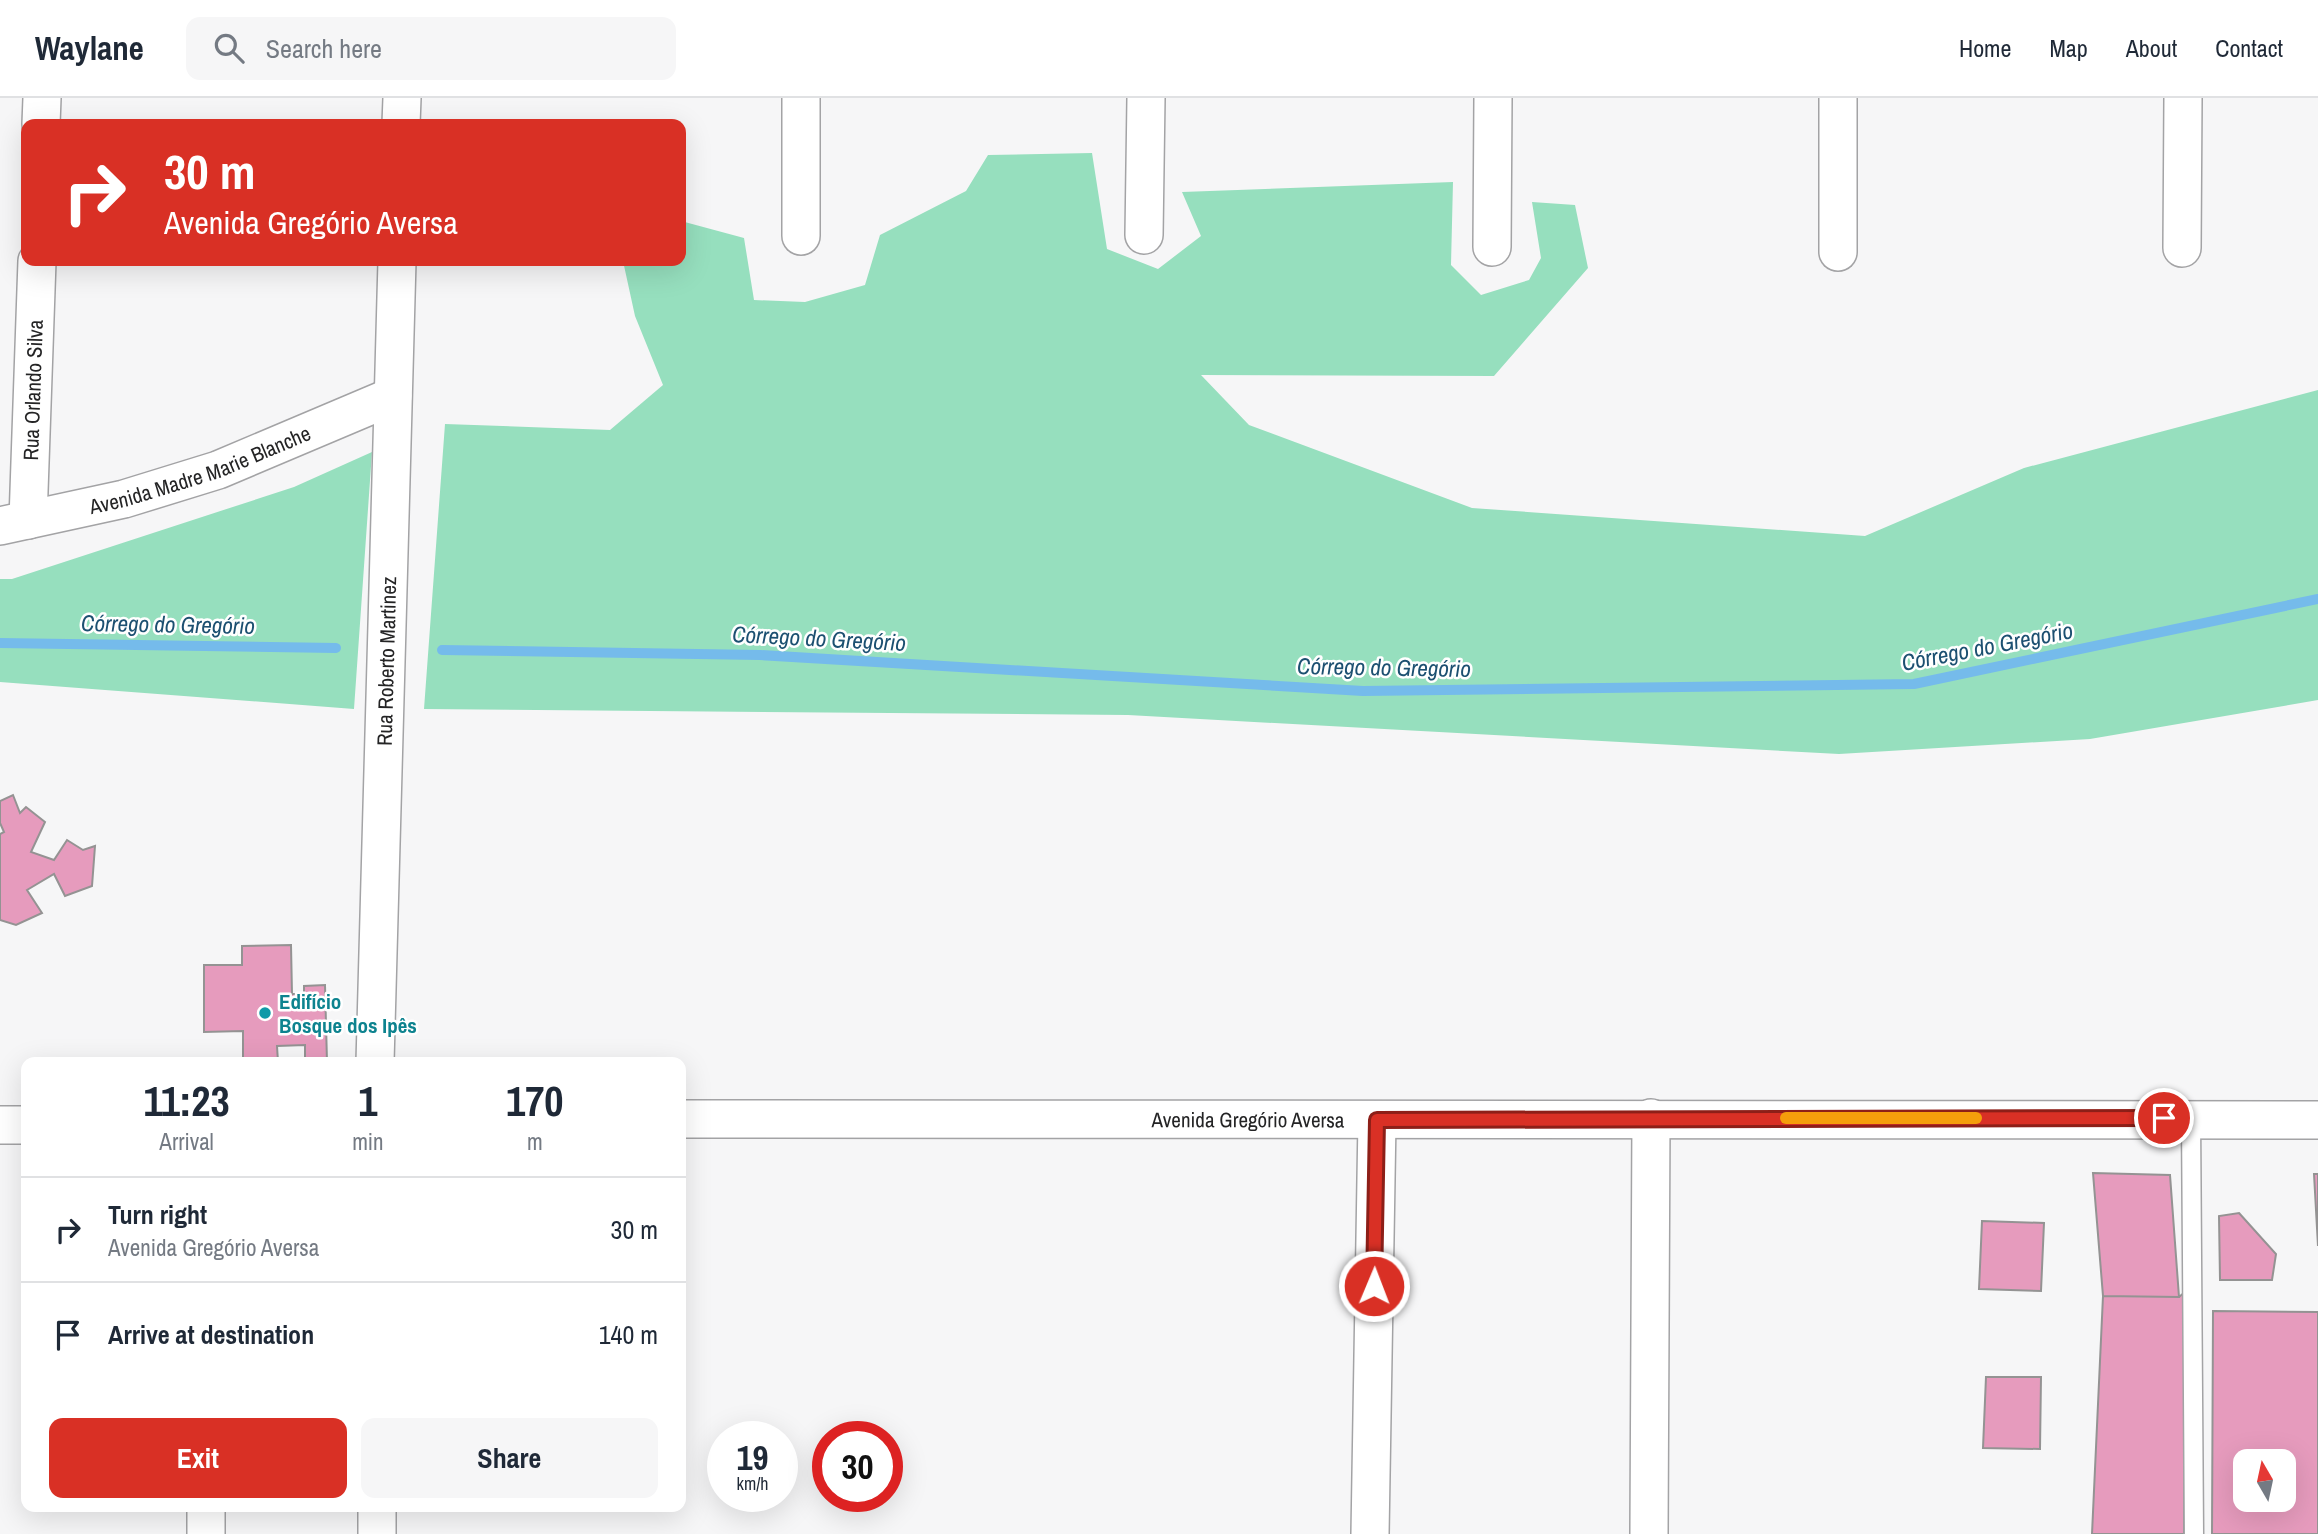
<!DOCTYPE html>
<html lang="en">
<head>
<meta charset="utf-8">
<style>
  :root { --surface:#fff; --page:#f6f6f7; --text:#1f2937; --muted:#747a83; --line:#e0e1e3; --accent:#d93025 }
  body { margin:0; font-family:"Archivo Narrow",sans-serif; background:var(--page); color:var(--text); height:100vh; display:flex; flex-direction:column; font-size:26px; white-space:nowrap }
  * { box-sizing:border-box; margin:0 }
  p { font-size:23px; color:var(--muted) }
  .icon { flex:none; width:38px; height:38px; fill:none; stroke:currentColor; stroke-width:2; stroke-linecap:round; stroke-linejoin:round }
  .map { position:relative; flex:1; overflow:hidden }
  .side { position:absolute; left:21px; top:959px; width:665px; height:455px; display:flex; flex-direction:column; background:var(--surface); border-radius:14px; box-shadow:0 7px 28px #0002 }
  .side>* { flex:none }
  .guide { position:absolute; left:21px; top:21px; width:665px; height:147px; border-radius:14px; box-shadow:0 7px 28px #0002; background:#d93025; color:#fff; overflow:hidden }
  .needle { width:46px; rotate:351deg }
  .tools { position:absolute; left:2233px; top:1351px; display:grid; gap:14px }
  .tools a { display:grid; place-items:center; width:63px; height:63px; border-radius:14px; background:var(--surface); box-shadow:0 7px 28px #0002; font-size:35px }
  .speed { position:absolute; left:707px; top:1323px; display:flex; gap:14px; font-size:35px; font-weight:700; text-align:center }
  .speed>* { display:grid; place-content:center; width:91px; height:91px; border-radius:50%; background:var(--surface); box-shadow:0 7px 28px #0002; line-height:1 }
  .speed small { font-size:18px; font-weight:400 }
  .speed .limit { border:10px solid #d22; background:#fff; color:#111 }
  .pin { position:absolute; display:grid; place-items:center; width:60px; height:60px; color:#fff; margin:-30px; border:4px solid #fff; border-radius:50%; box-shadow:0 2px 7px #0007 }
  .me { position:absolute; width:77px; margin:-38px; rotate:1deg; stroke-linejoin:round; filter:drop-shadow(0 0 5px #0008) }
  .turn { display:flex; align-items:center; gap:24px; height:147px; padding:0 28px; font-size:32px }
  .turn .icon { width:91px; height:91px; stroke-width:2.5 }
  .turn b { display:block; font-size:49px; line-height:60px }
  .eta { display:flex; justify-content:space-evenly; align-items:center; height:119px; text-align:center }
  .eta b { font-size:42px; font-weight:800; line-height:49px }
  .cta { display:flex; gap:14px; margin-top:auto; padding:14px 28px }
  .cta a { flex:1; height:80px; border-radius:14px; background:var(--accent); color:#fff; font-size:28px; font-weight:800; line-height:80px; text-align:center }
  .cta a+a { background:var(--page); color:var(--text) }
  ul { padding:0; list-style:none }
  li { display:flex; align-items:center; gap:21px; height:105px; padding:0 28px; border-top:2px solid var(--line) }
  li div { flex:1 }
  li b { display:block; font-size:26px }
  li em { font-style:normal }
  header { display:flex; align-items:center; gap:42px; box-sizing:border-box; height:98px; padding:0 35px; background:var(--surface); border-bottom:2px solid var(--line) }
  header strong { font-size:33px }
  nav { display:flex; gap:38px; margin-inline-start:auto; font-size:24px }
  .search { width:490px; height:63px; background:var(--page); display:flex; align-items:center; gap:18px; box-sizing:border-box; padding:0 24px; border-radius:14px; color:var(--muted); font-size:26px }
  .map>svg:first-child { display:block }
  .green { fill:#96dfbe }
  .lines { fill:none; stroke-linecap:round; stroke-linejoin:round }
  .stream { stroke:#75bbeb; stroke-width:10 }
  .building { fill:#e69bbd; stroke:#949393; stroke-width:2; fill-rule:evenodd }
  .service-casing { stroke:#a3a3a5; stroke-width:21 }
  .minor-casing { stroke:#a3a3a5; stroke-width:40 }
  .service { stroke:#fff; stroke-width:18 }
  .minor { stroke:#fff; stroke-width:37 }
  .route-casing { stroke:#8d1f18; stroke-width:18 }
  .route { stroke:#d93025; stroke-width:12 }
  .slow { stroke:#f59e0b; stroke-width:12 }
  .culture-dot { fill:#0f9aa8; stroke:#fff; stroke-width:2.5 }
  .labels { text-anchor:middle; dominant-baseline:central; stroke-width:5; stroke-linejoin:round; paint-order:stroke }
  .street-label { font-size:21px; fill:#242425; stroke:#fff }
  .culture-label { font-size:21px; font-weight:bold; fill:#0d838f; stroke:#fff; text-anchor:start }
  .water-label { font-size:23px; font-style:italic; fill:#1c5071; stroke:#fff }
</style>
</head>
<body>
<header>
<strong>Waylane</strong>
<div class="search"><svg class="icon" aria-label="search" viewBox="0 0 24 24"><circle cx="10" cy="10" r="6"/><path d="M15 15l6 6"/></svg>Search here</div>
<nav><a>Home</a><a>Map</a><a>About</a><a>Contact</a></nav>
</header>
<div class="map">
<svg width="2318" height="1436" viewBox="0 0 2318 1436">
  <rect width="100%" height="100%" fill="#f6f6f7"/>
  <!-- green -->
  <path class="green" d="M 1092,55 L 1107,151 L 1158,171 L 1201,138 L 1182,94 L 1453,84 L 1451,167 L 1481,197 L 1529,182 L 1541,160 L 1532,104 L 1575,107 L 1588,170 L 1494,278 L 1201,277 L 1249,327 L 1472,410 L 1865,438 L 2024,370 L 2318,292 L 2318,602 L 2090,641 L 1839,656 L 1128,617 L 424,611 L 445,326 L 610,332 L 663,287 L 635,218 L 623,163 L 681,163 L 681,123 L 744,140 L 754,202 L 805,204 L 865,187 L 880,137 L 966,93 L 988,57 Z
    M 372,354 L 354,611 L 0,584 L 0,481 L 12,481 L 294,389 Z"/>
  <g class="lines">
    <!-- stream -->
    <path class="stream" d="M 0,545 L 336,550
      M 442,552 L 760,557 L 1363,593 L 1914,586 L 2318,501"/>
  </g>
  <!-- building -->
  <path class="building" d="M 13,697 L 20,715 L 26,709 L 45,724 L 31,754 L 54,762 L 67,742 L 83,752 L 95,748 L 92,788 L 65,798 L 54,776 L 27,792 L 42,815 L 16,827 L 0,822 L 0,736 L 4,734 L 0,725 L 0,703 Z
    M 291,847 L 292,896 L 304,896 L 304,888 L 325,887 L 327,964 L 305,964 L 305,947 L 277,948 L 278,964 L 243,964 L 243,933 L 204,934 L 204,867 L 242,867 L 242,848 Z
    M 2093,1075 L 2170,1077 L 2179,1199 L 2103,1198 Z
    M 2314,1076 L 2318,1076 L 2318,1148 Z
    M 2239,1115 L 2276,1156 L 2272,1182 L 2220,1182 L 2219,1118 Z
    M 1982,1123 L 2044,1125 L 2041,1193 L 1979,1191 Z
    M 2185,1194 L 2184,1436 L 2092,1436 L 2103,1198 L 2179,1199 Z
    M 2213,1213 L 2318,1214 L 2318,1436 L 2212,1436 ZM 2245,1363 L 2284,1363 L 2284,1402 L 2245,1402 Z
    M 1986,1279 L 2041,1279 L 2040,1351 L 1983,1350 Z"/>
  <g class="lines">
    <defs>
      <path id="service" d="M 2191,1020 L 2194,1436"/>
      <g id="minor">
        <path d="M 41,26 L 42,0"/>
        <path d="M 401,26 L 402,0"/>
        <path d="M 1144,137 L 1146,0"/>
        <path d="M 801,138 L 801,0"/>
        <path d="M 1492,149 L 1493,0"/>
        <path d="M 2182,150 L 2183,0"/>
        <path d="M 1838,154 L 1838,0"/>
        <path id="s1" d="M 28,422 L 37,163"/>
        <path id="s2" d="M 0,428 L 124,401 L 218,372 L 393,298"/>
        <path id="s3" d="M 375,964 L 397,163"/>
        <path id="s4" d="M 681,1021 L 2318,1022"/>
        <path d="M 0,1027 L 26,1027"/>
        <path d="M 206,1409 L 206,1436"/>
        <path d="M 377,1409 L 377,1436"/>
        <path d="M 1370,1436 L 1377,1022"/>
        <path d="M 1649,1436 L 1651,1020"/>
      </g>
    </defs>
    <!-- service casing -->
    <use href="#service" class="service-casing"/>
    <!-- minor casing -->
    <use href="#minor" class="minor-casing"/>
    <!-- service -->
    <use href="#service" class="service"/>
    <!-- minor -->
    <use href="#minor" class="minor"/>
  </g>
  <g class="lines">
    <defs>
      <path id="route" d="M 1374,1188 L 1377,1022 L 2164,1020"/>
    </defs>
    <!-- route casing -->
    <use href="#route" class="route-casing"/>
    <!-- route -->
    <use href="#route" class="route"/>
    <!-- slow -->
    <path class="slow" d="M 1786,1020 L 1976,1020"/>
  </g>
  <!-- markers -->
  <circle class="culture-dot" cx="265" cy="915" r="7"/>
  <g class="labels">
    <!-- street labels -->
    <g class="street-label">
      <text stroke="none"><textPath href="#s1" startOffset="130">Rua Orlando Silva</textPath></text>
      <text stroke="none"><textPath href="#s2" startOffset="208">Avenida Madre Marie Blanche</textPath></text>
      <text stroke="none"><textPath href="#s3" startOffset="401">Rua Roberto Martinez</textPath></text>
      <text stroke="none"><textPath href="#s4" startOffset="567">Avenida Gregório Aversa</textPath></text>
    </g>
    <!-- culture labels -->
    <g class="culture-label">
      <text x="279" y="903">Edifício<tspan x="279" dy="24">Bosque dos Ipês</tspan></text>
    </g>
    <!-- water labels -->
    <g class="water-label">
      <text transform="translate(168 526) rotate(1)">Córrego do Gregório</text>
      <text transform="translate(819 540) rotate(3)">Córrego do Gregório</text>
      <text transform="translate(1987 548) rotate(-11)">Córrego do Gregório</text>
      <text transform="translate(1384 569) rotate(1)">Córrego do Gregório</text>
    </g>
  </g>
</svg>
<div class="tools">
<a><svg class="needle" viewBox="-14 -14 28 28"><path d="M0-13l5 13h-10z" fill="#e53935"/><path d="M0 13l5-13h-10z" fill="#747a83"/></svg></a>
</div>
<div class="speed"><div>19<small>km/h</small></div><div class="limit">30</div></div>
<div class="pin" style="left:2164px;top:1020px;background:#d93025"><svg class="icon" aria-label="arrive" viewBox="0 0 24 24"><path d="M6 21V4h12l-3 4 3 4H6"/></svg></div>
<svg class="me" style="left:1374px;top:1188px" viewBox="-20 -20 40 40"><circle r="17" fill="#d93025" stroke="#fff" stroke-width="3"/><path d="M0-11L8 9 0 5-8 9z" fill="#fff"/></svg>
<div class="guide">
<div class="turn"><svg class="icon" aria-label="right" viewBox="0 0 24 24"><path d="M7 20v-9h11M14 6l5 5-5 5"/></svg><div><b>30 m</b>Avenida Gregório Aversa</div></div>
</div>
<section class="side">
<div class="eta">
<div><b>11:23</b><p>Arrival</p></div>
<div><b>1</b><p>min</p></div>
<div><b>170</b><p>m</p></div>
</div>
<ul>
<li><svg class="icon" aria-label="right" viewBox="0 0 24 24"><path d="M7 20v-9h11M14 6l5 5-5 5"/></svg><div><b>Turn right</b><p>Avenida Gregório Aversa</p></div><em>30 m</em></li>
<li><svg class="icon" aria-label="arrive" viewBox="0 0 24 24"><path d="M6 21V4h12l-3 4 3 4H6"/></svg><div><b>Arrive at destination</b></div><em>140 m</em></li>
</ul>
<div class="cta"><a>Exit</a><a>Share</a></div>
</section>
</div>
</body>
</html>
